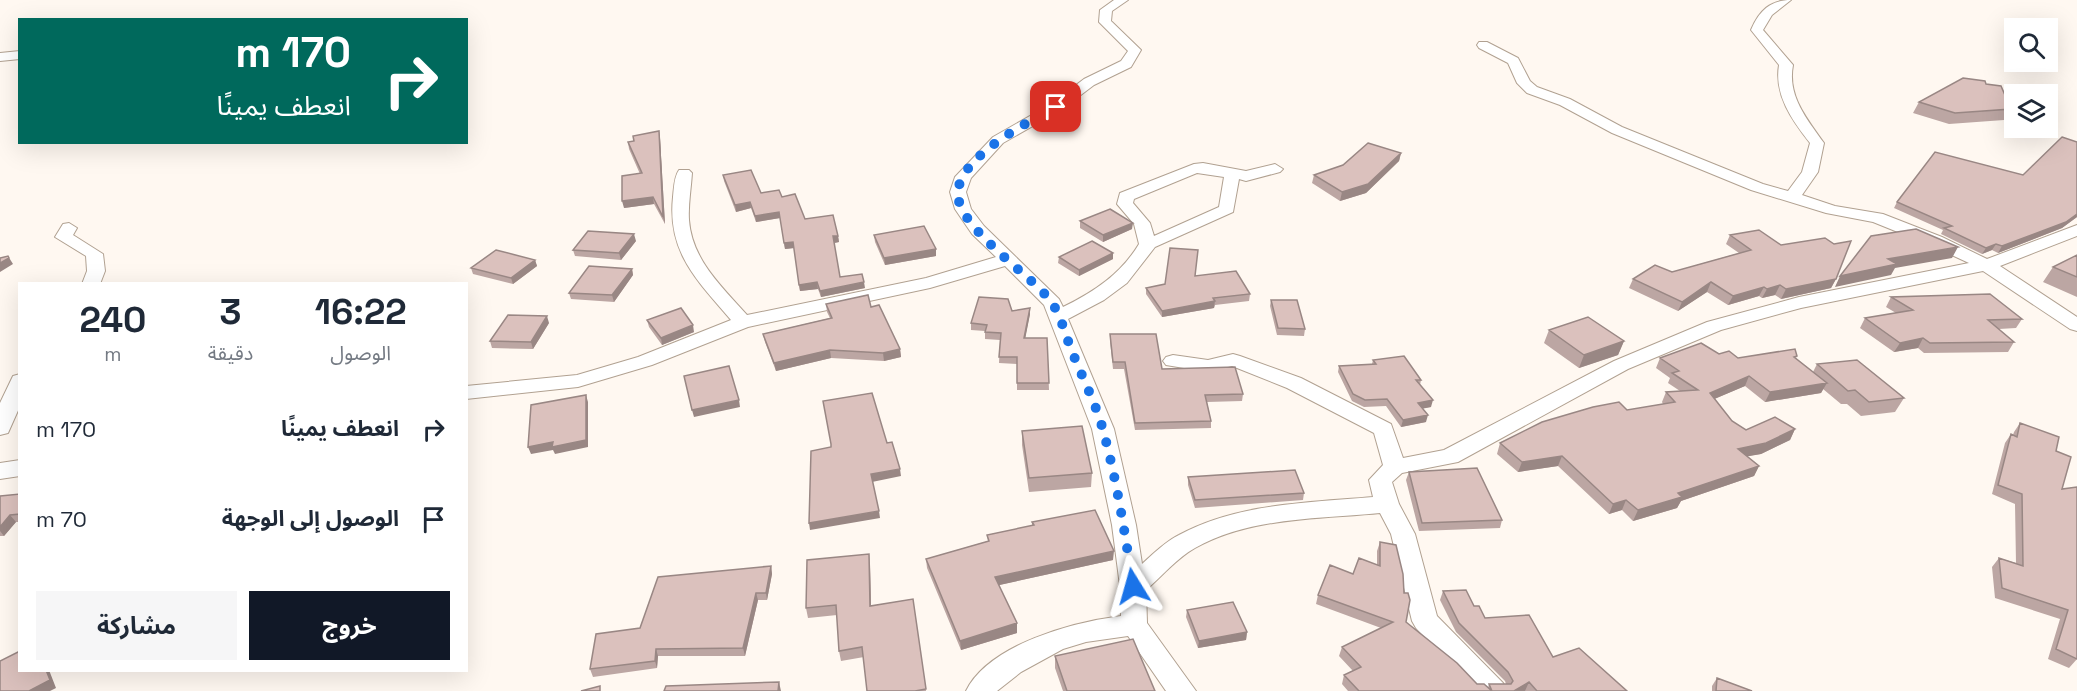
<!DOCTYPE html>
<html lang="ar">
<head>
<meta charset="utf-8">
<style>
  :root { --surface:#fff; --page:#f6f6f7; --text:#1f2937; --muted:#747a83; --accent:#111827 }
  body { margin:0; font-family:"Space Grotesk","Noto Sans Arabic",sans-serif; background:var(--page); color:var(--text); direction:rtl; height:100vh; display:flex; flex-direction:column; font-size:22px; white-space:nowrap }
  * { box-sizing:border-box; margin:0 }
  p { font-size:20px; color:var(--muted) }
  .icon { flex:none; width:33px; height:33px; fill:none; stroke:currentColor; stroke-width:2; stroke-linecap:round; stroke-linejoin:round }
  .map { position:relative; flex:1; overflow:hidden; direction:ltr }
  .details { position:absolute; left:18px; top:282px; width:450px; height:390px; display:flex; flex-direction:column; background:var(--surface); border-radius:0px; box-shadow:0 6px 24px #0002; direction:rtl }
  .details>* { flex:none }
  .banner { position:absolute; left:18px; top:18px; width:450px; height:126px; border-radius:0px; box-shadow:0 6px 24px #0002; direction:rtl; background:#00695c; color:#fff; overflow:hidden }
  .controls { position:absolute; left:2004px; top:18px; display:grid; gap:12px }
  .controls a { display:grid; place-items:center; width:54px; height:54px; border-radius:0px; background:var(--surface); box-shadow:0 6px 24px #0002; font-size:30px }
  .pin { position:absolute; display:grid; place-items:center; width:51px; height:51px; color:#fff; margin:-26px; border-radius:12px; box-shadow:0 3px 9px #0006 }
  .me { position:absolute; width:66px; margin:-33px; rotate:352deg; stroke-linejoin:round; filter:drop-shadow(0 0 4px #0008) }
  .turn { display:flex; align-items:center; gap:21px; height:126px; padding:0 18px; font-size:27px }
  .turn .icon { width:78px; height:78px; stroke-width:2.5 }
  .turn b { display:block; font-size:42px; line-height:51px }
  .eta { display:flex; justify-content:space-evenly; align-items:center; height:102px; text-align:center }
  .eta b { font-size:36px; font-weight:700; line-height:42px }
  .cta { display:flex; gap:12px; margin-top:auto; padding:12px 18px }
  .cta a { flex:1; height:69px; border-radius:0px; background:var(--accent); color:#fff; font-size:24px; font-weight:700; line-height:69px; text-align:center }
  .cta a+a { background:var(--page); color:var(--text) }
  ul { padding:0; list-style:none }
  li { display:flex; align-items:center; gap:18px; height:90px; padding:0 18px }
  li div { flex:1 }
  li b { display:block; font-size:22px }
  li em { font-style:normal }
  .map>svg:first-child { display:block }
  .lines { fill:none; stroke-linecap:round; stroke-linejoin:round }
  .minor-casing { stroke:#b1a191; stroke-width:2 }
  .minor { fill:#fff; fill-rule:evenodd }
  .wall { fill:#bca6a3 }
  .shaded-wall { fill:#998784 }
  .building { fill:#dbc1bd; stroke:#998784; stroke-width:1.5 }
  .route { stroke:#1a73e8; stroke-width:10; stroke-dasharray:0 18 }
</style>
</head>
<body>
<div class="map">
<svg width="2077" height="691" viewBox="0 0 2077 691">
  <rect width="100%" height="100%" fill="#fff8f1"/>
  <g class="lines">
    <defs>
      <path id="minor" d="M 1114,0 L 1128,0 L 1112,11 L 1111,21 L 1141,50 L 1131,67 L 1094,85 L 1061,110 L 1003,143 L 971,178 L 966,192 L 971,209 L 984,226 L 1059,299 L 1063,307 C 1094,292 1121,274 1139,244 L 1134,224 L 1117,204 L 1120,193 L 1194,164 L 1203,163 L 1246,171 L 1275,164 L 1283,169 L 1280,172 L 1246,181 L 1239,179 L 1233,212 L 1155,247 L 1127,283 L 1104,300 L 1068,319 L 1114,429 L 1136,525 L 1142,564 C 1153,554 1165,542 1179,535 C 1238,503 1308,503 1373,497 L 1369,480 L 1383,465 L 1374,433 L 1287,388 L 1232,366 L 1208,372 L 1166,365 L 1163,361 L 1166,357 L 1173,355 L 1208,360 L 1233,354 L 1240,356 L 1301,378 L 1391,424 L 1403,458 L 1444,450 L 1614,361 L 1707,322 L 1799,297 L 1969,263 L 1930,245 L 1873,222 L 1826,213 L 1751,190 L 1612,133 L 1560,105 L 1527,93 L 1517,83 L 1508,63 L 1479,48 L 1477,45 L 1479,42 L 1487,42 L 1518,58 L 1530,81 L 1537,87 L 1570,99 L 1622,127 L 1763,184 L 1788,191 L 1802,172 L 1810,143 C 1792,120 1774,95 1779,65 L 1751,30 C 1759,11 1770,0 1791,0 L 1772,15 L 1763,30 L 1793,65 C 1787,96 1807,119 1824,143 L 1818,172 L 1802,195 L 1835,206 L 1883,214 L 1942,237 L 1987,259 L 2077,225 L 2077,236 L 2000,266 L 2077,317 L 2077,331 L 2070,329 L 1983,271 L 1801,308 L 1721,330 L 1628,369 L 1458,462 L 1402,473 L 1392,482 L 1399,504 L 1415,534 L 1437,616 L 1503,683 L 1507,691 L 1475,691 L 1416,628 L 1412,621 L 1391,534 L 1380,513 C 1319,519 1250,517 1195,548 C 1177,558 1162,576 1146,590 L 1147,623 L 1196,691 L 1166,691 L 1128,636 L 1086,642 L 1063,649 L 1021,672 L 997,691 L 966,691 C 989,644 1074,622 1121,616 L 1120,586 L 1112,525 L 1092,429 L 1044,305 L 1005,266 L 930,288 L 748,327 L 652,365 L 578,387 L 466,399 L 466,386 L 577,375 L 638,357 L 731,320 C 698,281 667,253 673,197 C 674,188 674,177 679,170 L 689,170 L 692,173 C 691,189 688,205 689,220 C 692,260 722,287 747,315 L 926,278 L 996,257 L 972,234 L 955,209 L 950,192 L 955,177 L 993,137 L 1051,104 L 1084,79 L 1121,61 L 1128,51 L 1099,22 L 1100,10 ZM 1197,173 L 1224,177 L 1219,207 L 1154,236 L 1150,223 L 1133,203 L 1134,199 Z
        M 20,51 L 20,59 L 0,61 L 0,53 Z
        M 69,223 L 77,228 L 73,235 L 103,254 L 105,271 L 100,284 L 82,284 L 87,271 L 86,256 L 55,237 L 63,224 Z
        M 20,374 L 20,406 L 8,433 L 0,435 L 0,403 L 13,376 Z
        M 20,460 L 20,476 L 0,479 L 0,463 Z"/>
    </defs>
    <!-- minor casing -->
    <use href="#minor" class="minor-casing"/>
    <!-- minor -->
    <use href="#minor" class="minor"/>
  </g>
  <!-- wall -->
  <path class="wall" d="M 1986,84 L 2011,109 L 2004,120 L 1949,124 L 1913,113 L 1919,102 Z
    M 659,131 L 660,138 L 665,224 L 654,204 L 624,208 L 640,174 L 629,149 L 628,142 L 634,141 L 633,136 Z
    M 2077,142 L 2077,217 L 2062,228 L 1998,253 L 1992,250 L 1982,254 L 1941,234 L 1943,230 L 1894,208 L 1897,202 L 2023,175 Z
    M 1401,153 L 1399,161 L 1366,193 L 1340,201 L 1312,183 L 1314,175 Z
    M 723,175 L 761,193 L 782,197 L 805,219 L 838,236 L 839,242 L 834,243 L 840,277 L 865,288 L 821,297 L 818,289 L 800,291 L 794,248 L 785,249 L 780,218 L 756,222 L 751,208 L 736,212 L 724,181 Z
    M 1080,221 L 1132,229 L 1103,242 L 1080,228 Z
    M 874,235 L 936,249 L 936,256 L 885,265 L 875,242 Z
    M 1730,235 L 1781,245 L 1836,279 L 1831,288 L 1781,299 L 1775,295 L 1762,298 L 1759,296 L 1728,305 L 1707,292 L 1678,311 L 1629,288 L 1633,279 L 1672,272 L 1739,253 L 1726,244 Z
    M 636,241 L 621,260 L 575,256 L 573,250 Z
    M 2077,255 L 2077,297 L 2043,282 L 2053,267 Z
    M 1059,257 L 1113,259 L 1079,276 L 1058,263 Z
    M 535,260 L 537,266 L 513,284 L 473,274 L 471,268 Z
    M 632,269 L 633,275 L 614,302 L 571,299 L 569,293 Z
    M 1195,276 L 1250,294 L 1249,301 L 1215,305 L 1214,308 L 1162,317 L 1146,294 L 1146,288 L 1165,284 Z
    M 1891,297 L 2022,319 L 2016,328 L 1999,329 L 2014,342 L 2008,352 L 1924,353 L 1918,348 L 1894,352 L 1860,328 L 1865,318 L 1896,313 L 1886,307 Z
    M 1271,300 L 1305,329 L 1304,336 L 1277,335 L 1270,306 Z
    M 826,304 L 871,307 L 900,349 L 901,357 L 884,361 L 831,358 L 776,371 L 765,342 L 763,334 L 830,318 L 827,312 Z
    M 1012,311 L 1030,314 L 1025,338 L 1047,338 L 1049,390 L 1017,390 L 1017,364 L 999,363 L 1000,340 L 985,339 L 985,331 L 971,330 L 971,323 Z
    M 647,320 L 694,332 L 662,345 L 649,327 Z
    M 549,323 L 533,349 L 492,348 L 490,341 Z
    M 1549,330 L 1624,341 L 1618,355 L 1579,368 L 1544,343 Z
    M 1110,334 L 1162,369 L 1243,394 L 1242,401 L 1207,402 L 1211,421 L 1211,428 L 1135,430 L 1124,369 L 1113,369 L 1110,341 Z
    M 1719,354 L 1738,358 L 1797,356 L 1796,358 L 1813,372 L 1817,364 L 1904,398 L 1895,412 L 1861,416 L 1847,404 L 1841,404 L 1823,389 L 1821,393 L 1765,402 L 1745,386 L 1714,399 L 1732,421 L 1746,430 L 1795,429 L 1790,440 L 1761,454 L 1747,456 L 1759,466 L 1754,476 L 1681,501 L 1677,508 L 1633,521 L 1622,510 L 1609,514 L 1558,466 L 1518,472 L 1497,454 L 1500,443 L 1627,410 L 1663,404 L 1662,402 L 1666,392 L 1680,391 L 1668,383 L 1670,378 L 1656,368 L 1660,358 Z
    M 1373,360 L 1421,380 L 1420,385 L 1431,407 L 1423,408 L 1426,422 L 1401,427 L 1386,406 L 1364,407 L 1352,401 L 1338,372 L 1339,366 L 1372,364 Z
    M 2020,423 L 2056,451 L 2062,489 L 2077,487 L 2077,659 L 2069,668 L 2048,659 L 2060,619 L 1995,598 L 1992,567 L 1999,558 L 2016,563 L 2015,504 L 1992,494 L 2005,443 L 2011,434 L 2013,435 L 2014,432 Z
    M 1022,431 L 1092,473 L 1091,487 L 1029,492 L 1022,445 Z
    M 1409,472 L 1502,520 L 1500,528 L 1419,531 L 1406,480 Z
    M 1188,477 L 1304,493 L 1303,500 L 1195,508 L 1188,485 Z
    M 20,494 L 20,522 L 16,522 L 4,536 L 0,536 L 0,496 Z
    M 1032,522 L 1113,560 L 999,585 L 1017,633 L 961,650 L 927,568 L 926,559 L 988,541 L 987,535 L 1032,526 Z
    M 1380,542 L 1404,593 L 1406,622 L 1477,684 L 1488,688 L 1489,684 L 1506,684 L 1505,681 L 1456,632 L 1440,600 L 1443,591 L 1474,606 L 1485,618 L 1553,657 L 1627,691 L 1348,691 L 1342,684 L 1344,675 L 1353,671 L 1339,656 L 1342,647 L 1381,628 L 1316,604 L 1318,595 L 1353,574 L 1377,565 L 1377,551 Z
    M 870,564 L 871,606 L 913,599 L 926,691 L 867,691 L 864,657 L 841,661 L 839,651 L 837,615 L 808,618 L 806,608 Z
    M 771,566 L 772,574 L 767,600 L 758,600 L 745,656 L 658,656 L 657,668 L 593,677 L 590,669 L 640,628 Z
    M 1187,610 L 1247,632 L 1246,640 L 1198,648 L 1186,617 Z
    M 1055,656 L 1155,691 L 1063,691 L 1055,668 Z
    M 1717,678 L 1752,691 L 1712,691 L 1712,686 Z"/>
  <!-- shaded-wall -->
  <path class="shaded-wall" d="M 659,131 L 660,138 L 665,224 L 663,217 Z
    M 1401,153 L 1399,161 L 1366,193 L 1340,201 L 1342,192 Z
    M 653,197 L 654,204 L 624,208 L 622,201 Z
    M 750,202 L 751,208 L 736,212 L 735,205 Z
    M 779,212 L 780,218 L 756,222 L 755,216 Z
    M 2077,214 L 2077,217 L 2062,228 L 1998,253 L 2002,246 Z
    M 1133,223 L 1132,229 L 1103,242 L 1103,235 Z
    M 634,234 L 636,241 L 621,260 L 619,253 Z
    M 833,236 L 838,236 L 839,242 L 834,243 Z
    M 793,242 L 794,248 L 785,249 L 784,243 Z
    M 1996,244 L 1992,250 L 1982,254 L 1986,248 Z
    M 1958,247 L 1952,258 L 1895,268 L 1891,275 L 1835,287 L 1840,276 L 1888,259 Z
    M 936,249 L 936,256 L 885,265 L 884,258 Z
    M 1113,253 L 1113,259 L 1079,276 L 1079,270 Z
    M 8,256 L 13,264 L 0,272 L 0,263 Z
    M 535,260 L 537,266 L 513,284 L 511,278 Z
    M 632,269 L 633,275 L 614,302 L 612,295 Z
    M 1836,279 L 1831,288 L 1781,299 L 1786,289 Z
    M 817,282 L 818,289 L 800,291 L 799,285 Z
    M 864,282 L 865,288 L 821,297 L 820,291 Z
    M 1711,282 L 1707,292 L 1678,311 L 1682,302 Z
    M 1780,285 L 1775,295 L 1762,298 L 1767,289 Z
    M 1764,287 L 1759,296 L 1728,305 L 1733,296 Z
    M 1215,301 L 1214,308 L 1162,317 L 1162,311 Z
    M 1030,308 L 1030,314 L 1024,345 L 1024,338 Z
    M 547,316 L 549,323 L 533,349 L 531,342 Z
    M 693,325 L 694,332 L 662,345 L 661,338 Z
    M 1923,338 L 1918,348 L 1894,352 L 1900,343 Z
    M 1624,341 L 1618,355 L 1579,368 L 1584,355 Z
    M 900,349 L 901,357 L 884,361 L 883,353 Z
    M 830,350 L 831,358 L 776,371 L 774,363 Z
    M 1749,376 L 1745,386 L 1705,403 L 1710,393 Z
    M 1827,383 L 1821,393 L 1765,402 L 1770,392 Z
    M 586,395 L 588,402 L 588,447 L 555,454 L 553,450 L 531,454 L 528,447 Z
    M 739,400 L 740,407 L 694,417 L 692,410 Z
    M 1433,400 L 1431,407 L 1416,410 L 1418,403 Z
    M 1428,415 L 1426,422 L 1401,427 L 1403,420 Z
    M 1795,429 L 1790,440 L 1761,454 L 1733,459 L 1738,449 Z
    M 1562,456 L 1558,466 L 1518,472 L 1522,462 Z
    M 1759,466 L 1754,476 L 1681,501 L 1677,508 L 1633,521 L 1638,510 L 1678,493 Z
    M 900,469 L 901,476 L 872,482 L 871,474 Z
    M 1626,500 L 1622,510 L 1609,514 L 1613,504 Z
    M 879,511 L 880,518 L 810,530 L 809,523 Z
    M 10,515 L 16,522 L 4,536 L 0,531 L 0,527 Z
    M 1114,551 L 1113,560 L 995,586 L 995,577 Z
    M 869,554 L 870,564 L 871,616 L 870,606 Z
    M 771,566 L 772,574 L 767,600 L 766,593 Z
    M 756,593 L 758,600 L 745,656 L 743,648 Z
    M 1017,623 L 1017,633 L 961,650 L 960,641 Z
    M 1247,632 L 1246,640 L 1198,648 L 1199,641 Z
    M 656,649 L 658,656 L 657,668 L 655,661 Z
    M 46,670 L 49,670 L 56,688 L 50,691 L 29,691 Z
    M 779,682 L 781,691 L 778,691 Z
    M 1529,682 L 1525,691 L 1514,691 Z"/>
  <!-- building -->
  <path class="building" d="M 1963,78 L 1985,81 L 1986,84 L 2001,86 L 2011,109 L 1955,113 L 1919,102 Z
    M 659,131 L 663,217 L 653,197 L 622,201 L 622,176 L 642,173 L 628,142 L 634,141 L 633,136 Z
    M 2062,137 L 2077,142 L 2077,214 L 2066,222 L 2002,246 L 1996,244 L 1986,248 L 1944,228 L 1952,226 L 1897,202 L 1935,152 L 2023,175 Z
    M 1368,143 L 1401,153 L 1368,184 L 1342,192 L 1314,175 L 1343,165 Z
    M 751,170 L 761,193 L 779,190 L 782,197 L 795,194 L 805,219 L 833,215 L 838,236 L 833,236 L 840,277 L 862,274 L 864,282 L 820,291 L 817,282 L 799,285 L 793,242 L 784,243 L 779,212 L 755,216 L 750,202 L 735,205 L 723,175 Z
    M 1110,209 L 1133,223 L 1103,235 L 1080,221 Z
    M 924,226 L 936,249 L 884,258 L 874,235 Z
    M 1916,229 L 1958,247 L 1888,259 L 1897,264 L 1840,276 L 1871,236 Z
    M 1759,230 L 1781,245 L 1825,238 L 1834,244 L 1851,241 L 1836,279 L 1786,289 L 1780,285 L 1767,289 L 1764,287 L 1733,296 L 1711,282 L 1682,302 L 1633,279 L 1655,265 L 1672,272 L 1751,250 L 1730,235 Z
    M 588,231 L 634,234 L 619,253 L 573,250 Z
    M 1092,241 L 1113,253 L 1079,270 L 1059,257 Z
    M 1170,248 L 1198,250 L 1195,276 L 1236,271 L 1250,294 L 1213,298 L 1215,301 L 1162,311 L 1146,288 L 1165,284 Z
    M 496,250 L 535,260 L 511,278 L 471,268 Z
    M 2077,255 L 2077,277 L 2053,267 Z
    M 8,256 L 9,258 L 0,263 L 0,258 Z
    M 589,266 L 632,269 L 612,295 L 569,293 Z
    M 1990,294 L 2022,319 L 1988,320 L 2014,342 L 1930,343 L 1923,338 L 1900,343 L 1865,318 L 1913,310 L 1891,297 Z
    M 868,295 L 871,307 L 879,305 L 900,349 L 883,353 L 830,350 L 774,363 L 763,334 L 832,318 L 826,304 Z
    M 979,297 L 1008,299 L 1012,311 L 1030,308 L 1024,338 L 1047,338 L 1049,383 L 1017,383 L 1017,357 L 999,357 L 1001,333 L 985,332 L 987,325 L 971,323 Z
    M 1271,300 L 1297,300 L 1305,329 L 1278,328 Z
    M 681,308 L 693,325 L 661,338 L 647,320 Z
    M 508,315 L 547,316 L 531,342 L 490,341 Z
    M 1588,317 L 1624,341 L 1584,355 L 1549,330 Z
    M 1110,334 L 1156,334 L 1162,369 L 1235,367 L 1243,394 L 1205,395 L 1211,421 L 1135,423 L 1125,362 L 1113,362 Z
    M 1701,343 L 1719,354 L 1729,351 L 1738,358 L 1795,349 L 1797,356 L 1794,357 L 1827,383 L 1770,392 L 1749,376 L 1710,393 L 1732,421 L 1746,430 L 1775,417 L 1795,429 L 1766,443 L 1738,449 L 1759,466 L 1678,493 L 1682,497 L 1638,510 L 1626,500 L 1613,504 L 1562,456 L 1522,462 L 1500,443 L 1542,422 L 1593,407 L 1619,402 L 1627,410 L 1675,402 L 1666,392 L 1698,390 L 1672,373 L 1679,371 L 1660,358 Z
    M 1404,356 L 1421,380 L 1416,380 L 1433,400 L 1418,403 L 1428,415 L 1403,420 L 1387,399 L 1365,400 L 1353,394 L 1339,366 L 1376,364 L 1373,360 Z
    M 1857,360 L 1904,398 L 1869,402 L 1855,390 L 1848,391 L 1817,364 Z
    M 729,366 L 739,400 L 692,410 L 684,376 Z
    M 872,393 L 887,443 L 892,442 L 900,469 L 871,474 L 879,511 L 809,523 L 811,451 L 831,447 L 831,444 L 823,401 Z
    M 586,395 L 586,440 L 552,447 L 553,442 L 528,447 L 531,405 Z
    M 2020,423 L 2059,437 L 2056,451 L 2071,457 L 2062,489 L 2077,487 L 2077,659 L 2056,649 L 2068,610 L 2002,588 L 1999,558 L 2023,566 L 2022,494 L 1998,485 L 2011,434 L 2017,437 Z
    M 1082,426 L 1092,473 L 1029,478 L 1022,431 Z
    M 1477,468 L 1502,520 L 1422,523 L 1409,472 Z
    M 1295,470 L 1304,493 L 1195,500 L 1188,477 Z
    M 20,494 L 20,514 L 10,515 L 0,527 L 0,496 Z
    M 1095,510 L 1114,551 L 995,577 L 1017,623 L 960,641 L 926,559 L 989,541 L 987,535 L 1034,525 L 1032,522 Z
    M 1380,542 L 1396,545 L 1403,574 L 1404,593 L 1408,593 L 1410,600 L 1406,622 L 1457,663 L 1477,684 L 1484,684 L 1492,691 L 1359,691 L 1344,675 L 1361,667 L 1342,647 L 1393,622 L 1318,595 L 1330,565 L 1353,574 L 1359,558 L 1380,566 Z
    M 869,554 L 870,606 L 913,599 L 926,689 L 915,691 L 867,691 L 862,647 L 839,651 L 836,605 L 806,608 L 807,560 Z
    M 771,566 L 766,593 L 756,593 L 743,648 L 656,649 L 655,661 L 590,669 L 596,634 L 640,628 L 658,577 Z
    M 1466,590 L 1474,606 L 1479,606 L 1485,618 L 1529,615 L 1553,657 L 1579,648 L 1627,691 L 1537,691 L 1529,682 L 1514,691 L 1492,691 L 1489,684 L 1511,684 L 1513,681 L 1508,672 L 1459,623 L 1443,591 Z
    M 1233,602 L 1247,632 L 1199,641 L 1187,610 Z
    M 1133,639 L 1155,691 L 1067,691 L 1055,656 Z
    M 20,651 L 20,670 L 46,670 L 50,680 L 29,691 L 0,691 L 0,661 Z
    M 1717,678 L 1752,691 L 1716,691 Z
    M 779,682 L 778,691 L 664,691 L 666,686 Z
    M 600,686 L 600,691 L 581,691 Z"/>
  <g class="lines">
    <!-- route -->
    <path class="route" d="M 1056,107 C 1027,123 964,154 958,190 C 953,226 1034,276 1052,303 C 1062,318 1066,338 1073,354 C 1083,379 1096,404 1103,430 C 1117,481 1125,534 1133,586"/>
  </g>
</svg>
<div class="controls">
<a><svg class="icon" aria-label="search" viewBox="0 0 24 24"><circle cx="10" cy="10" r="6"/><path d="M15 15l6 6"/></svg></a>
<a><svg class="icon" aria-label="layers" viewBox="0 0 24 24"><path d="M12 4l9 5-9 5-9-5zM3 14l9 5 9-5"/></svg></a>
</div>
<div class="pin" style="left:1056px;top:107px;background:#d93025"><svg class="icon" aria-label="arrive" viewBox="0 0 24 24"><path d="M6 21V4h12l-3 4 3 4H6"/></svg></div>
<svg class="me" style="left:1133px;top:586px" viewBox="-20 -20 40 40"><path d="M0-17L14 15 0 8-14 15z" fill="#1a73e8" stroke="#fff" stroke-width="4"/></svg>
<div class="banner">
<div class="turn"><svg class="icon" aria-label="right" viewBox="0 0 24 24"><path d="M7 20v-9h11M14 6l5 5-5 5"/></svg><div><b>170 m</b>انعطف يمينًا</div></div>
</div>
<section class="details">
<div class="eta">
<div><b>16:22</b><p>الوصول</p></div>
<div><b>3</b><p>دقيقة</p></div>
<div><b>240</b><p>m</p></div>
</div>
<ul>
<li><svg class="icon" aria-label="right" viewBox="0 0 24 24"><path d="M7 20v-9h11M14 6l5 5-5 5"/></svg><div><b>انعطف يمينًا</b></div><em>170 m</em></li>
<li><svg class="icon" aria-label="arrive" viewBox="0 0 24 24"><path d="M6 21V4h12l-3 4 3 4H6"/></svg><div><b>الوصول إلى الوجهة</b></div><em>70 m</em></li>
</ul>
<div class="cta"><a>خروج</a><a>مشاركة</a></div>
</section>
</div>
</body>
</html>
